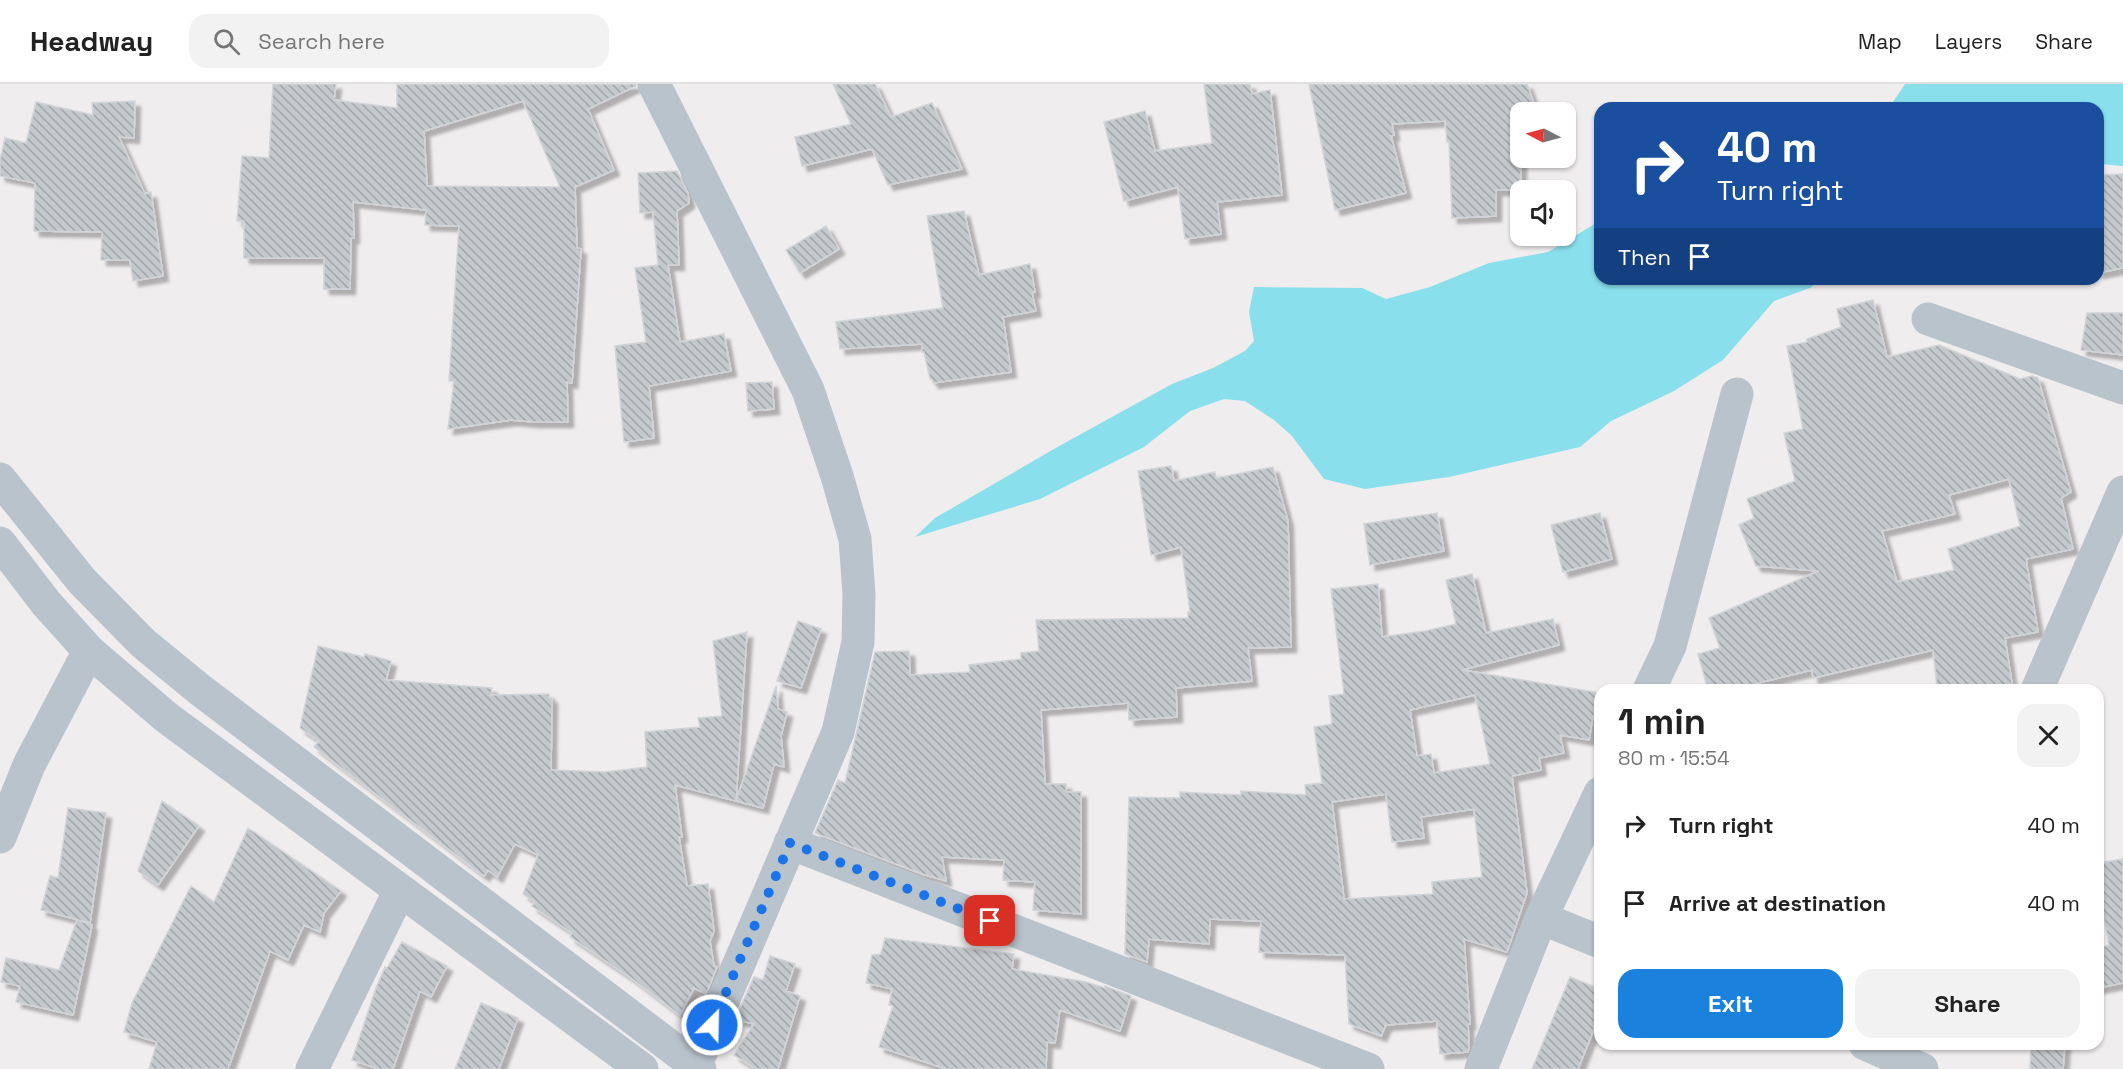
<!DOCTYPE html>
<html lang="en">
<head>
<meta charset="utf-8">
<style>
  :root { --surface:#fff; --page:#f2f2f2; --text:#222; --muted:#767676; --line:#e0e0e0; --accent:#1a81dd }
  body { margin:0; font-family:"Space Grotesk",sans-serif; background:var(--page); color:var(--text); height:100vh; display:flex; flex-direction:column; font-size:22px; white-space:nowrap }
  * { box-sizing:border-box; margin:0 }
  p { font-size:20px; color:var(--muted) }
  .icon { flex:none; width:33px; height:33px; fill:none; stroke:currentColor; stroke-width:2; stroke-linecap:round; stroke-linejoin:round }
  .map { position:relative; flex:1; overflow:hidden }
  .details { position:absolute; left:1594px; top:600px; width:510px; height:366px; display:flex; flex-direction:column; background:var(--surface); border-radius:18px; box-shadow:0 2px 4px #0004 }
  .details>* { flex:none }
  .hud { position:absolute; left:1594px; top:18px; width:510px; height:183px; border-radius:18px; box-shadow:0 2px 4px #0004; background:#1a4fa0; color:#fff; overflow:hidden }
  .needle { width:39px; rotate:276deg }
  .controls { position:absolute; left:1510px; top:18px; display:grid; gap:12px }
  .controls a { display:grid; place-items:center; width:66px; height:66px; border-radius:12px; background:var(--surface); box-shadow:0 2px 4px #0004; font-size:30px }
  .pin { position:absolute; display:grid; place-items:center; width:51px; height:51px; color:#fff; margin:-26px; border-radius:12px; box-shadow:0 3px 9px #0006 }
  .me { position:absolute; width:66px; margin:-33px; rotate:23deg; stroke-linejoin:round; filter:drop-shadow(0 0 4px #0008) }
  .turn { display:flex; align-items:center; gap:21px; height:126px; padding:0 24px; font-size:27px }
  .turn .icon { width:78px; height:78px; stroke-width:2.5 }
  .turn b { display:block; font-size:42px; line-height:51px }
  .then { display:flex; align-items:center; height:57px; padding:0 24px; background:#0003; gap:12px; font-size:22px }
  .round { display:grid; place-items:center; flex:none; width:63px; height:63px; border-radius:18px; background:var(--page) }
  .summary { display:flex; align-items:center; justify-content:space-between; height:102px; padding:0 24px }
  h1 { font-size:36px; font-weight:600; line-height:45px }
  .primary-button { display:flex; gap:12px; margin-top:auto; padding:12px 24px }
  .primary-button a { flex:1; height:69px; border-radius:18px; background:var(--accent); color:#fff; font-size:24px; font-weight:600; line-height:69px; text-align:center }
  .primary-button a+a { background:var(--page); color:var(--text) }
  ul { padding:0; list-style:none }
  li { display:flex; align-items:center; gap:18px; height:78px; padding:0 24px }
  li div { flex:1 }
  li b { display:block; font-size:22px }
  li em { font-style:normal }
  header { display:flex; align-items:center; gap:36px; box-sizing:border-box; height:84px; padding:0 30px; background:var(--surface); border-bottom:2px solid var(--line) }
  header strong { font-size:28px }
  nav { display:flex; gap:33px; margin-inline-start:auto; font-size:21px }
  .search { width:420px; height:54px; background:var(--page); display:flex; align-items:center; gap:15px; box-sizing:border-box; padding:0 21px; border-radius:18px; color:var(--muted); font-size:22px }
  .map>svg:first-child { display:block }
  .water { fill:#89dfeb }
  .building { fill:url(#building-back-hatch); stroke:#d1d4d9; stroke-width:1.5; fill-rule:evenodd; filter:url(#shadow) }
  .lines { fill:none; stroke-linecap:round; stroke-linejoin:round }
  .minor { stroke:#b9c3cb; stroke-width:33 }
  .route { stroke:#1a73e8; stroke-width:10; stroke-dasharray:0 18 }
</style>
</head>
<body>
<header>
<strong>Headway</strong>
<div class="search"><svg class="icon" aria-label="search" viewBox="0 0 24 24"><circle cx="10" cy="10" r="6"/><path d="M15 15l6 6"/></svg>Search here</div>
<nav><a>Map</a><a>Layers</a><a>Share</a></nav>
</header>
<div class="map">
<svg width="2123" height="985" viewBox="0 0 2123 985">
  <defs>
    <pattern id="building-back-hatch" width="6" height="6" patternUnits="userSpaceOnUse" patternTransform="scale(1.5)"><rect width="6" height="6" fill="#c4c9cd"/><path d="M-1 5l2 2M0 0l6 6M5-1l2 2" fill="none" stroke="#a1a6a9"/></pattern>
    <filter id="shadow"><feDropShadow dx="5.5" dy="5.5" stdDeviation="1.5" flood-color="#0004"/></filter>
  </defs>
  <rect width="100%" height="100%" fill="#f0edee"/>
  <!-- water -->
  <path class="water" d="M 1905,0 L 2123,0 L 2123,82 L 2099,80 L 2098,24 L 1889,24 Z
    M 1598,138 L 1600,138 L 1600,195 L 1822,195 L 1810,204 L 1774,217 L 1723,276 L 1674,307 L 1611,337 L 1580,363 L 1449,393 L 1365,405 L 1324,395 L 1292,352 L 1274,336 L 1245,317 L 1224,315 L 1190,327 L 1144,363 L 1040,415 L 915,453 L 935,434 L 1061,361 L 1172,300 L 1213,284 L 1245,267 L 1254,257 L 1249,228 L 1254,203 L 1362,204 L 1386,215 L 1430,203 L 1489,179 L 1548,168 Z"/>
  <!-- building -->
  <path class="building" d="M 273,0 L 336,0 L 334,16 L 397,24 L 397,0 L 635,0 L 636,2 L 588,25 L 614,86 L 575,103 L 577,164 L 581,165 L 572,299 L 567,298 L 568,338 L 534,338 L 511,336 L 448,345 L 454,297 L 449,297 L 459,142 L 425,141 L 426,126 L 353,118 L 354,154 L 351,154 L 350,205 L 324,205 L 324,174 L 244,174 L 244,137 L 237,137 L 242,72 L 269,74 ZM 523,17 L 560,103 L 427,102 L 424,47 Z
    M 833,0 L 875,0 L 891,33 L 932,19 L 962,85 L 888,101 L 872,65 L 802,82 L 795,53 L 851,40 Z
    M 1204,0 L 1250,0 L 1252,10 L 1270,6 L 1282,111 L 1217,118 L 1221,150 L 1185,155 L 1178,103 L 1124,117 L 1104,38 L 1145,27 L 1155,67 L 1212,59 Z
    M 1309,0 L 1527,0 L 1537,28 L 1521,28 L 1521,106 L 1496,106 L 1496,132 L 1452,134 L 1449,58 L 1447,58 L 1445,37 L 1392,40 L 1394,51 L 1391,52 L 1406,109 L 1335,126 Z
    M 135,17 L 134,54 L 119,53 L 145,110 L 151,108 L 163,192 L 133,197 L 130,176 L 101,176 L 102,148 L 34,147 L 35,99 L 0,92 L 0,76 L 5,54 L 26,59 L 36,18 L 93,31 L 92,19 Z
    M 677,87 L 688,110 L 689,119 L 677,127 L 679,181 L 668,181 L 680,258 L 724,250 L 731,287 L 649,302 L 654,354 L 624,358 L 615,262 L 646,258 L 635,184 L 658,181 L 653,128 L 640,129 L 638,89 Z
    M 2123,90 L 2123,184 L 2098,189 L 2098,91 Z
    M 964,127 L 979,191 L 1030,180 L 1035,208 L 1032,209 L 1036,227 L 1003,233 L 1011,288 L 933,299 L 932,295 L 930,295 L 924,268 L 922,268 L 922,260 L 840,265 L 836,238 L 943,224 L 927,132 Z
    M 826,142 L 839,165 L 800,189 L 786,166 Z
    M 1873,216 L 1887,273 L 1939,261 L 2020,295 L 2032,292 L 2038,294 L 2071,408 L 2061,414 L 2073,465 L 2026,475 L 2038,548 L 2005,554 L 2013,606 L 1955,606 L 1954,601 L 1937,603 L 1933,566 L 1813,594 L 1812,586 L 1758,599 L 1745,606 L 1708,606 L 1698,570 L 1720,564 L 1709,534 L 1819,487 L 1756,482 L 1739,441 L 1754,434 L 1747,415 L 1795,397 L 1784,349 L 1803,345 L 1787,262 L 1807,258 L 1807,255 L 1841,243 L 1837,225 ZM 2009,395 L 2020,442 L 1948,465 L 1954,486 L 1897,498 L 1882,447 L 1955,430 L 1949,411 Z
    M 2087,229 L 2123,229 L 2123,271 L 2081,266 Z
    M 772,298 L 774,325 L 748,327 L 746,299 Z
    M 1171,382 L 1174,397 L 1215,388 L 1216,394 L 1273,383 L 1288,437 L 1291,563 L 1248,564 L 1252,597 L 1176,604 L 1177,633 L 1129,636 L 1128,619 L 1041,626 L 1045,700 L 1066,700 L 1066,708 L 1081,708 L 1081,830 L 1033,826 L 1035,798 L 1003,796 L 1004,776 L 942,773 L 946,797 L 922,790 L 815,749 L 838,696 L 845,699 L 875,568 L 909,567 L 910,591 L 970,588 L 969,581 L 1021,575 L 1021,569 L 1039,567 L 1036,536 L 1188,534 L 1188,528 L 1190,528 L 1181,463 L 1151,471 L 1138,387 Z
    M 1437,429 L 1444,467 L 1370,481 L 1364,440 Z
    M 1600,429 L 1612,475 L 1563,488 L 1551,441 Z
    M 1472,490 L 1486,549 L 1553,535 L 1559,561 L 1462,586 L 1600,609 L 1600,634 L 1593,632 L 1589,656 L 1560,651 L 1564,669 L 1539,674 L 1541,686 L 1512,692 L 1527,809 L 1507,868 L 1464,855 L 1470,940 L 1468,940 L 1469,963 L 1468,968 L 1440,970 L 1437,937 L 1386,941 L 1381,952 L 1349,940 L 1345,871 L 1259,868 L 1261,837 L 1210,835 L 1209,860 L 1149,855 L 1147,878 L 1125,870 L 1129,713 L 1180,714 L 1180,708 L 1241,711 L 1241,707 L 1306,711 L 1305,701 L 1322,699 L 1314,643 L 1332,640 L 1329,612 L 1344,610 L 1331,505 L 1378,500 L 1382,553 L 1425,547 L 1456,540 L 1446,496 ZM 1475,611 L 1490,680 L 1434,689 L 1431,670 L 1417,672 L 1410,626 ZM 1386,710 L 1392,758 L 1424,754 L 1421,733 L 1474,725 L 1482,793 L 1432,798 L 1433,810 L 1344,815 L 1332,718 Z
    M 798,537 L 821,545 L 801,604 L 777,597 Z
    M 747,548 L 736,717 L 675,701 L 682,753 L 679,753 L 687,802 L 708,800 L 714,847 L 710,857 L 714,882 L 717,883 L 706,910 L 694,904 L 680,931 L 631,894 L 570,853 L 572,849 L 532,822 L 535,818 L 523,810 L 538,771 L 515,760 L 497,793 L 488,786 L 484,792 L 314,663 L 319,657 L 300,644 L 318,562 L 364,573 L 365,570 L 391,577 L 386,596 L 492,604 L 491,611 L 549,610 L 549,614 L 552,614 L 551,686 L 605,688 L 647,683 L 645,648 L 700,643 L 698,634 L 722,632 L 713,557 Z
    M 776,602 L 778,625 L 787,628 L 781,652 L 784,683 L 774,680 L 763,724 L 736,717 Z
    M 162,717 L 199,742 L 158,801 L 138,787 Z
    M 68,724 L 106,729 L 90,839 L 41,826 L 50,792 L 58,794 Z
    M 248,744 L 341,807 L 324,829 L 320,848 L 304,841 L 288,876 L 270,867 L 228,985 L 149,985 L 157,958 L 124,948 L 132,919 L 191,802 L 214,818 Z
    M 2123,775 L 2123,899 L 2098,904 L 2098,864 L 2109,861 L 2098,802 L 2098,779 Z
    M 77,836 L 92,841 L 73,931 L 16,918 L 20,902 L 1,898 L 6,874 L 59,886 Z
    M 885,854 L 1014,870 L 1012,885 L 1086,898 L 1105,904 L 1105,902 L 1131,912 L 1120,947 L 1060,926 L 1055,959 L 1047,958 L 1046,985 L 947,985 L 879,963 L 893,922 L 889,921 L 892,905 L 866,899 L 872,871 L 881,870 Z
    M 402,858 L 447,882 L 431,913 L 420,907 L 393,985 L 379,985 L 352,976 L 376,904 L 385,883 L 387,884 Z
    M 770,872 L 795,880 L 786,907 L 800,912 L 778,985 L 756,985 L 734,971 L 754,940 L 738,936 L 740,930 L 738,929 L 754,893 L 763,896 Z
    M 1570,893 L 1600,905 L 1600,930 L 1578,985 L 1532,985 Z
    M 481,919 L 518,934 L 499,985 L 455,985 Z
    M 2031,960 L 2065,960 L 2063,985 L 2030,985 Z"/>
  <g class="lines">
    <!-- minor -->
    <path class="minor" d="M 654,0 L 808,306 L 837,392 L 855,455 L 859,510 L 858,558 L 838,648 L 694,985
      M 1928,235 L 2123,304
      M 0,395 L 82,497 L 143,559 L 199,605 L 700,985
      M 0,459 L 46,519 L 89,567 L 166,633 L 642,985
      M 1649,606 L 1670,562 L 1737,310
      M 2037,606 L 2123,408
      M 0,753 L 29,681 L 89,567
      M 790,759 L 1368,985
      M 1541,834 L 1600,858
      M 1865,960 L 1922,985
      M 312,985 L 400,806
      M 1481,985 L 1541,834 L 1600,709"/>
  </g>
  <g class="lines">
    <!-- route -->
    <path class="route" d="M 712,941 L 790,759 L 990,837"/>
  </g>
</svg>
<div class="controls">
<a><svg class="needle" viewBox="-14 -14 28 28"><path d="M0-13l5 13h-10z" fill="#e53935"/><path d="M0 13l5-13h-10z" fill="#767676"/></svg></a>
<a><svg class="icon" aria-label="sound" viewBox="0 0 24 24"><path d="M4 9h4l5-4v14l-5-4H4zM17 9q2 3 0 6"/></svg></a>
</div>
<div class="pin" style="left:990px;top:837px;background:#d93025"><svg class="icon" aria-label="arrive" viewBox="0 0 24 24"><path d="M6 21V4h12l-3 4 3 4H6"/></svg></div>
<svg class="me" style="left:712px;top:941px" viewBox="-20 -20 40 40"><circle r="17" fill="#1a73e8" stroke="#fff" stroke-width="3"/><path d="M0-11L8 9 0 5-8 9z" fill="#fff"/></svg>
<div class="hud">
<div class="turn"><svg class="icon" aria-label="right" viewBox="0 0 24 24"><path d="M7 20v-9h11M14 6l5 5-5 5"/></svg><div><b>40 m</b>Turn right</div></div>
<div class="then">Then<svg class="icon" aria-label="arrive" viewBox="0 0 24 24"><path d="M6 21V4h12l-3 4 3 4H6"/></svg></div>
</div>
<section class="details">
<div class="summary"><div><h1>1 min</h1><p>80 m · 15:54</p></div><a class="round"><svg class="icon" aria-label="close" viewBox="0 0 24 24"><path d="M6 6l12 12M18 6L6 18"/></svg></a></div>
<ul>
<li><svg class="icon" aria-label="right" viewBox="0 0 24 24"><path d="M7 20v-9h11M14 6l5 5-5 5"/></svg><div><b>Turn right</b></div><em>40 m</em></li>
<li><svg class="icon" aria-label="arrive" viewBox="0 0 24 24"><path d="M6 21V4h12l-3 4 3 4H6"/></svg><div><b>Arrive at destination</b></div><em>40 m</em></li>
</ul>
<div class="primary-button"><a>Exit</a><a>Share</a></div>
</section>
</div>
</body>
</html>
